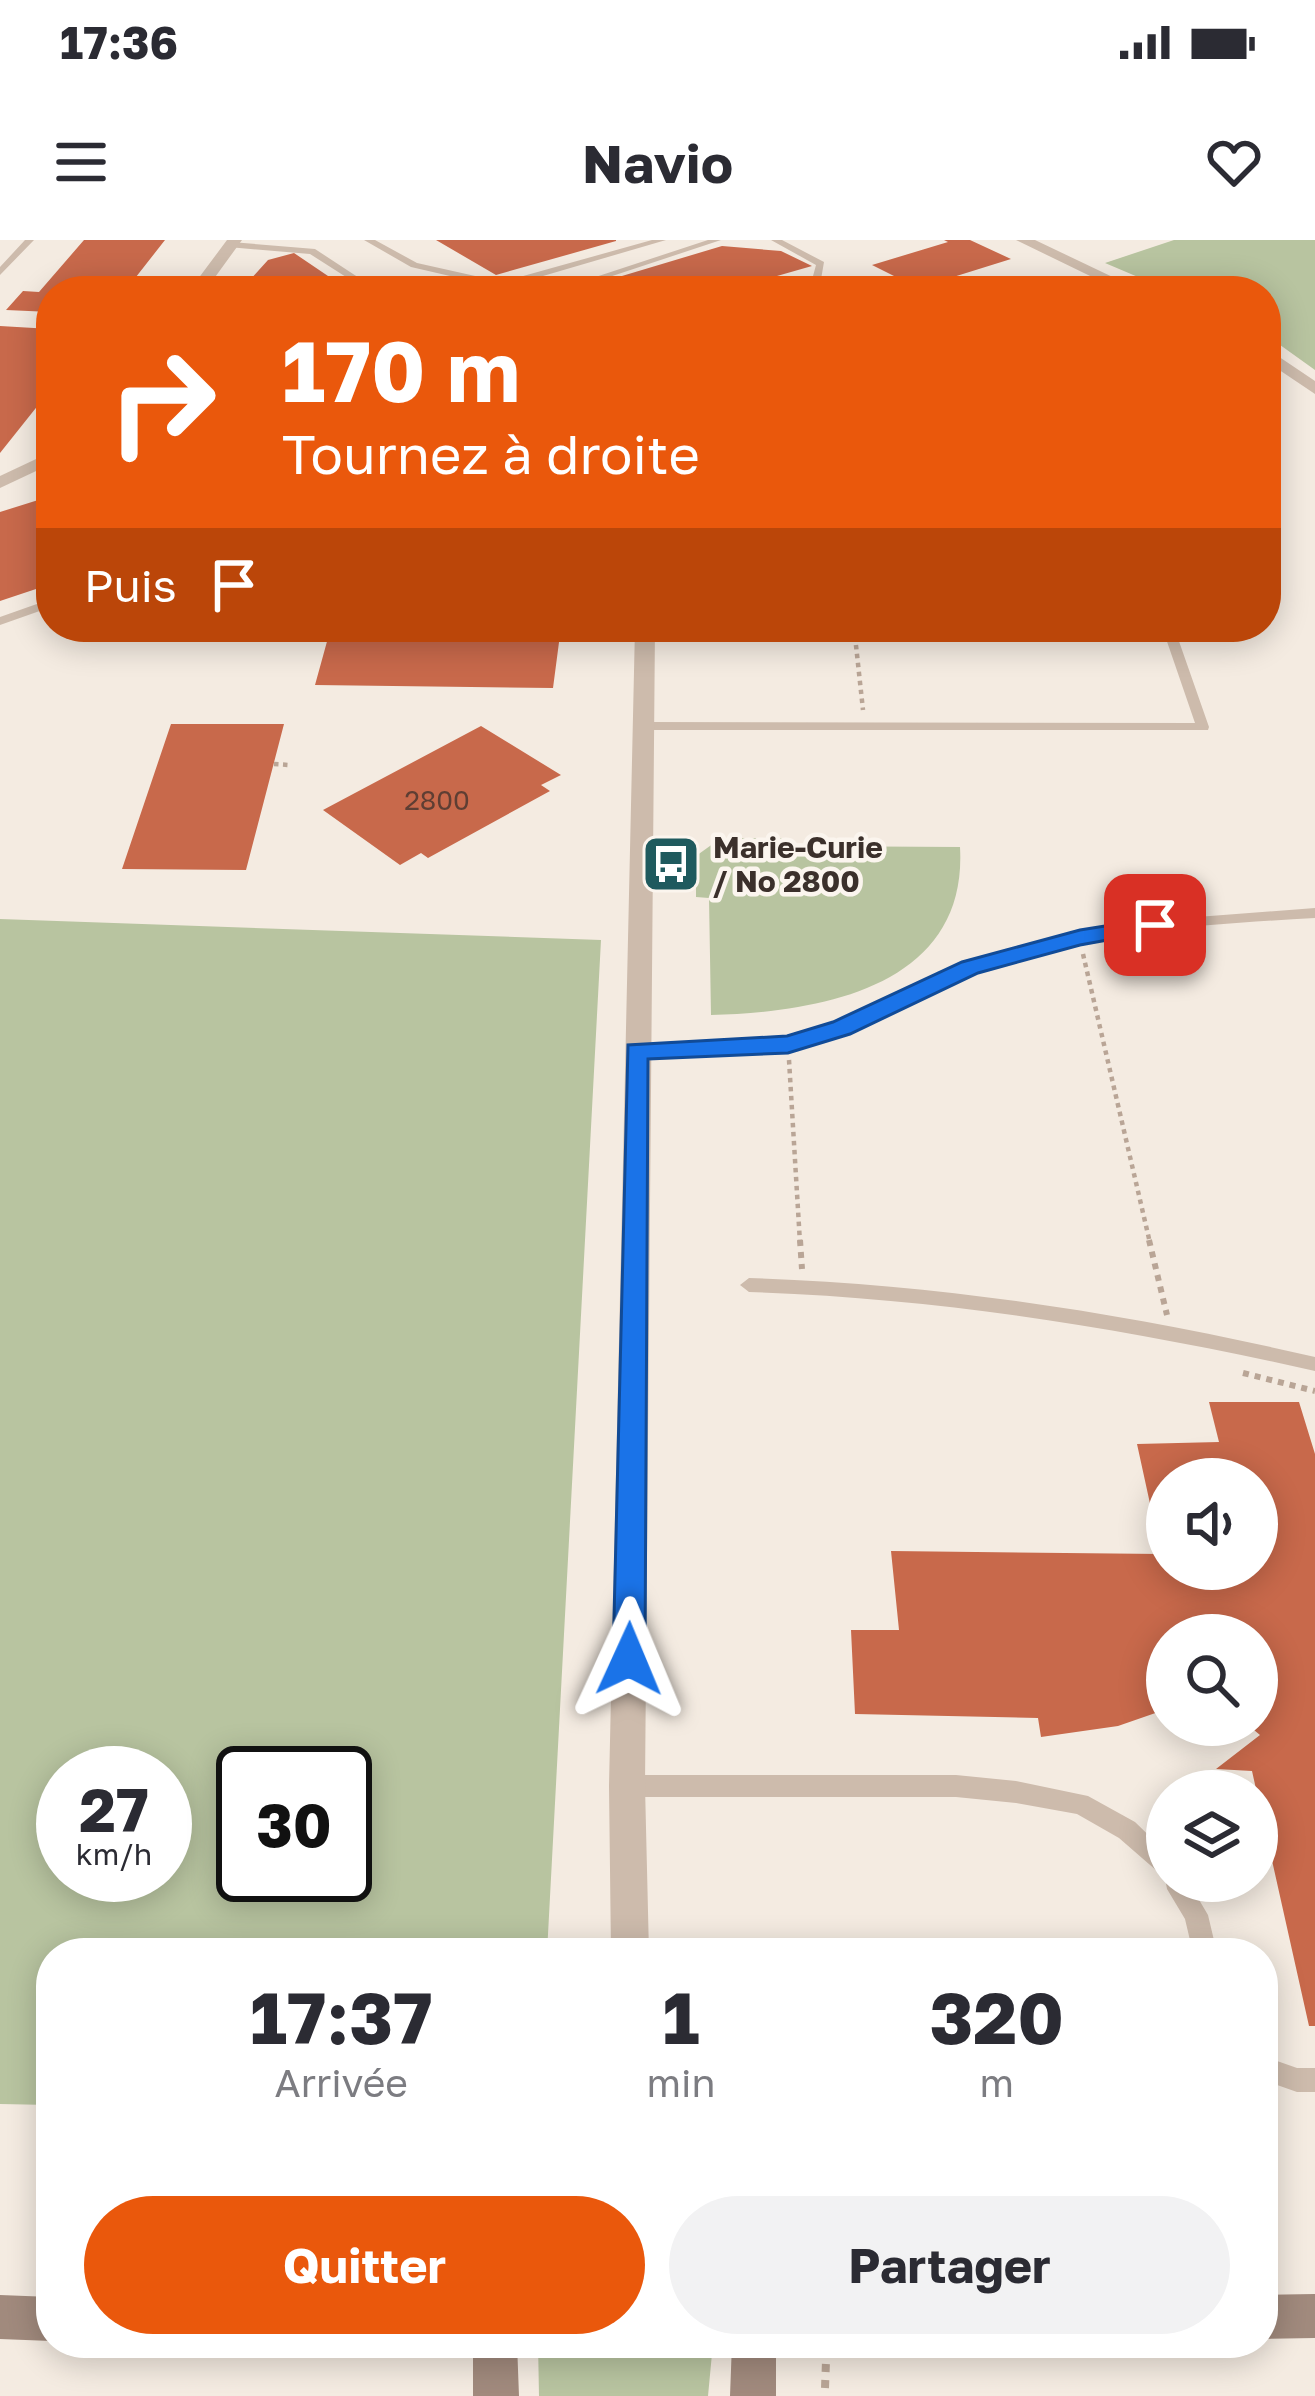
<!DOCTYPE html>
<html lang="fr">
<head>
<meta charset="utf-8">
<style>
  :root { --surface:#fff; --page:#f2f2f3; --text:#2b2b33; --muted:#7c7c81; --accent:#ea580c }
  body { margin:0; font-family:"Golos Text",sans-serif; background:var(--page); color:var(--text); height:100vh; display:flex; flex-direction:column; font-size:45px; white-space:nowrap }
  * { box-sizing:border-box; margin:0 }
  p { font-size:39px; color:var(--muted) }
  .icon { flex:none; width:66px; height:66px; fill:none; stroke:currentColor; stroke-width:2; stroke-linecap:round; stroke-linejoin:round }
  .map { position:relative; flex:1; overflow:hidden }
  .panel { position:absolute; left:36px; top:1698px; width:1242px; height:420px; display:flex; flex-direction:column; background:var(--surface); border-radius:48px; box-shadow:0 6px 30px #0003 }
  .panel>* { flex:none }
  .guide { position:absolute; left:36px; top:36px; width:1245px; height:366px; border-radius:48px; box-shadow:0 6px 30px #0003; background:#ea580c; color:#fff; overflow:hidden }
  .fabs { position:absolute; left:1146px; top:1218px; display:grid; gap:24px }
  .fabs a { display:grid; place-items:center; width:132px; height:132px; border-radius:50%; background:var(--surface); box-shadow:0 6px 30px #0003; font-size:60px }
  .speed { position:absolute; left:36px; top:1506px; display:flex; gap:24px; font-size:60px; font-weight:700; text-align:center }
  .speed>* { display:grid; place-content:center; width:156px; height:156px; border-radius:50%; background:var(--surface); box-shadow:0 6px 30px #0003; line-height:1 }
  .speed small { font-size:30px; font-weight:400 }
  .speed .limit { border:6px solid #111; border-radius:18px; background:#fff; color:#111 }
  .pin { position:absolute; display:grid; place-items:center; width:102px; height:102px; color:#fff; margin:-51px; border-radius:24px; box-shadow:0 6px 18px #0006 }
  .me { position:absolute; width:132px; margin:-66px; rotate:1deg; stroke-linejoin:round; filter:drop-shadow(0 0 9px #0008) }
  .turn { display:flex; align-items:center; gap:42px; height:252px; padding:0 48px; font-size:54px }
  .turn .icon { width:156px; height:156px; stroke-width:2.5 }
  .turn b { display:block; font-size:84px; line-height:102px }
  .then { display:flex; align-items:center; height:114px; padding:0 48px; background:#0003; gap:24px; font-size:45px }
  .eta { display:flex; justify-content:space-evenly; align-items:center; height:204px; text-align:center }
  .eta b { font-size:72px; font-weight:700; line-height:84px }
  .primary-button { display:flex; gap:24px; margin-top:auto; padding:24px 48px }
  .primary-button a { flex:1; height:138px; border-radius:72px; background:var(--accent); color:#fff; font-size:48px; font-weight:700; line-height:138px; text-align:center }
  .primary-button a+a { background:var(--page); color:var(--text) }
  .status { display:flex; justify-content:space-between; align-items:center; height:84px; padding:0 60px; background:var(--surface); direction:ltr }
  .status svg { height:33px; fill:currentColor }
  header { display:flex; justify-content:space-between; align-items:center; height:156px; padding:0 48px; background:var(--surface); font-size:54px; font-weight:700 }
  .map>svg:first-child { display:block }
  .green { fill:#b8c4a0; fill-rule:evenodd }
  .building { fill:#c8694b; fill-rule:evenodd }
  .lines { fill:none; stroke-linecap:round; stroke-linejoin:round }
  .path-far3 { stroke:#b9a596; stroke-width:3; stroke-dasharray:3 3; stroke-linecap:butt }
  .path-far2 { stroke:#b9a596; stroke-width:4.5; stroke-dasharray:4.5 4.5; stroke-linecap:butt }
  .path-far1 { stroke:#b9a596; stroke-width:6; stroke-dasharray:6 6; stroke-linecap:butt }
  .path { stroke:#b9a596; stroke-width:8; stroke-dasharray:8 8; stroke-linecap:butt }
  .lane { fill:#cdbbac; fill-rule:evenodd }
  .street { fill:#cdbbac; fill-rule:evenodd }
  .secondary { fill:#a18a7d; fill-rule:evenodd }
  .route { fill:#1a73e8; stroke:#114b97; stroke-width:3 }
  .labels { text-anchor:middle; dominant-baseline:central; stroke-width:9; stroke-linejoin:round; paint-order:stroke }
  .far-number-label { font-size:27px; fill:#5e3e33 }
  .far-poi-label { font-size:30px; font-weight:bold; fill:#3b302b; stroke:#fbf5ee; text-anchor:start }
</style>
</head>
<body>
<div class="status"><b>17:36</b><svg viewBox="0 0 49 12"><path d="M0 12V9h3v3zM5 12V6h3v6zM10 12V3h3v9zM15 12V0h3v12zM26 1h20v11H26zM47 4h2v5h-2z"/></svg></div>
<header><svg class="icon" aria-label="menu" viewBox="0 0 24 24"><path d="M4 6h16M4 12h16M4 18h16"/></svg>Navio<svg class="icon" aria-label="heart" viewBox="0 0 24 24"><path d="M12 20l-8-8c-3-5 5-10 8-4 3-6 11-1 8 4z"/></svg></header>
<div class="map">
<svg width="1315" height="2156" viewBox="0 0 1315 2156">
  <rect width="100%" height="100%" fill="#f4ebe1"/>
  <!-- green -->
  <path class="green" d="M 1174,0 L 1315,0 L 1315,130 L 1266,95 L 1266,51 L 1171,51 L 1105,23 Z
    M 721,598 L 789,598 L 791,606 L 960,607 C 968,747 821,772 711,775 L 709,658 L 696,657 L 696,616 Z
    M 0,679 L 601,700 L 547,1713 L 51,1713 L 51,1865 L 0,1864 ZM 165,1533 L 165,1635 L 63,1635 L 63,1533 ZM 345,1533 L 345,1635 L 243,1635 L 243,1533 Z
    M 538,2103 L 713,2103 L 708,2156 L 539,2156 Z"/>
  <!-- building -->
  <path class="building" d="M 84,0 L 165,0 L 125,51 L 51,51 L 51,72 L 6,70 L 23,51 L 39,52 Z
    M 436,0 L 616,0 L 616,1 L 496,35 Z
    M 944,0 L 970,0 L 1011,19 L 918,48 L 872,25 L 948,2 Z
    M 722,6 L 781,11 L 812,26 L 777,36 L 807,51 L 572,51 Z
    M 294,13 L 328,36 L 298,44 L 306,51 L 240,51 L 268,20 Z
    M 0,86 L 51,89 L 51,149 L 0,213 Z
    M 51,256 L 51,334 L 44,336 L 51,344 L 0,361 L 0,272 Z
    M 331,387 L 561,387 L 553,448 L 315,445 Z
    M 171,484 L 284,484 L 246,630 L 122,629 Z
    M 481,486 L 561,535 L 541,545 L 550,551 L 428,618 L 421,613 L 400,625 L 323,570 Z
    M 1209,1162 L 1299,1162 L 1315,1214 L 1315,1786 L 1309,1786 L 1252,1531 L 1216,1529 L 1260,1495 L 1248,1485 L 1257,1485 L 1257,1395 L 1167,1395 L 1167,1469 L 1118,1486 L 1041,1497 L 1038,1478 L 855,1474 L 851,1390 L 899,1390 L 891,1311 L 1161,1314 L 1137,1204 L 1219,1202 ZM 1167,1239 L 1257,1239 L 1257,1329 L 1167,1329 Z"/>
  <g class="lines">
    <!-- path-far3 -->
    <path class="path-far3" d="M 1042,51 L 1067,42"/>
    <!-- path-far2 -->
    <path class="path-far2" d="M 854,387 L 863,470
      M 274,524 L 289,525
      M 1083,714 L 1150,1003
      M 789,820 L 800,1003"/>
    <!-- path-far1 -->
    <path class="path-far1" d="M 800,1000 L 802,1029
      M 1149,1000 L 1167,1075
      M 1243,1133 L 1315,1151"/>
    <!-- path -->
    <path class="path" d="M 825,2148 L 826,2121"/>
    <!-- lane -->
    <path class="lane" d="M 25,0 L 34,0 L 0,35 L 0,27 Z
      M 364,0 L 375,0 L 417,23 L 502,42 L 652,0 L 666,0 L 502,48 L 411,27 Z
      M 708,0 L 721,0 L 567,51 L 553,51 Z
      M 771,0 L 782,0 L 824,22 L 819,51 L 809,51 L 816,25 Z
      M 231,2 L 315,9 L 379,51 L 368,51 L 310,14 L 228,7 Z
      M 51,359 L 51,367 L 0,385 L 0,377 Z
      M 1162,387 L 1174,387 L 1209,487 L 1208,490 L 643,490 L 637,486 L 643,482 L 1195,483 Z
      M 1315,668 L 1315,678 C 1214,684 1112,690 1014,718 C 988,726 962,735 937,747 C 907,762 878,780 846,792 C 780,817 707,814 637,816 L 629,811 L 637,806 L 738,802 L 812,792 L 849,779 L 948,730 L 1055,698 L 1184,678 Z
      M 749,1038 C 941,1044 1128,1074 1315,1117 L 1315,1131 C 1128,1089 941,1058 749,1052 L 740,1045 Z
      M 627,1535 L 956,1535 L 1016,1541 L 1088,1556 L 1135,1582 L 1167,1613 L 1167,1641 L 1188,1641 L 1208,1675 L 1217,1713 L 1193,1713 L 1185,1679 L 1167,1649 L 1165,1638 L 1119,1598 L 1077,1574 L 1016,1563 L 956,1557 L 627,1557 L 619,1553 L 616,1546 L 619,1539 Z
      M 1263,1816 L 1297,1828 L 1315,1828 L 1315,1852 L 1297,1852 L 1263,1840 Z"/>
    <!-- street -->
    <path class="street" d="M 227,0 L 242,0 L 205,51 L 189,51 Z
      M 1016,0 L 1035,0 L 1142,51 L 1121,51 Z
      M 1266,108 L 1315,141 L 1315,154 L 1266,121 Z
      M 51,212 L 51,224 L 0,248 L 0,236 Z
      M 635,387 L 655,387 L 645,1546 L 649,1713 L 611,1713 L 609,1546 Z"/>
    <!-- secondary -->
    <path class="secondary" d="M 1315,2054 L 1315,2098 L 1263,2099 L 1263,2055 Z
      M 0,2055 L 51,2057 L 51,2101 L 0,2099 Z
      M 473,2103 L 517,2103 L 519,2156 L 473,2156 Z
      M 732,2103 L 776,2103 L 776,2156 L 730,2156 Z"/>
  </g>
  <!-- route -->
  <path class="route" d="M 1155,678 L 1166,685 L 1163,690 L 1080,705 L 978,733 L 850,794 L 788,813 L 648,819 L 645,1419 L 640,1429 L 629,1433 L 618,1429 L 613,1419 L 628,805 L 787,796 L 833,782 L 962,722 L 1080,690 Z"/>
  <!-- icons -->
  <defs>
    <symbol id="bus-square" viewBox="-11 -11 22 22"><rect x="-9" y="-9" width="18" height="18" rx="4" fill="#1f5a5e" stroke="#fbf5ee"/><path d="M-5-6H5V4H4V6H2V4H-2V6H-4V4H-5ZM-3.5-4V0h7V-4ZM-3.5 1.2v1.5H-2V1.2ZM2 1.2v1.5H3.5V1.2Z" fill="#fff"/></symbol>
  </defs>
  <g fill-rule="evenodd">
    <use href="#bus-square" x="638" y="591" width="66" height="66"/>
  </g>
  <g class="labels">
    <!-- far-number labels -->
    <g class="far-number-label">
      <text x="437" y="560">2800</text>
    </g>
    <!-- far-poi labels -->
    <g class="far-poi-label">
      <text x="713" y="607">Marie-Curie<tspan x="713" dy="34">/ No 2800</tspan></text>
    </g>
  </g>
</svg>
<div class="fabs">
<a><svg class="icon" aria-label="sound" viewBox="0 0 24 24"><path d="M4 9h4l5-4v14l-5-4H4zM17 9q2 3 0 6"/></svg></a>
<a><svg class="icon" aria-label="search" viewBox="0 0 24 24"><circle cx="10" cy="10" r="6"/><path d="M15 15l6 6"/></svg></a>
<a><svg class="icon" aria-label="layers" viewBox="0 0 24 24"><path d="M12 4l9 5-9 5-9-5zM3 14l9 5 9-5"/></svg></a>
</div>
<div class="speed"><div>27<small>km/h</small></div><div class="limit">30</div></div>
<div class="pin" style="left:1155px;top:685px;background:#d93025"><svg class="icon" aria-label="arrive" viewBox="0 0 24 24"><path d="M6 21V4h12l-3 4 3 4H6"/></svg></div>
<svg class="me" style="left:629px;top:1419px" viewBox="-20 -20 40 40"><path d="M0-17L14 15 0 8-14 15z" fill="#1a73e8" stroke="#fff" stroke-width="4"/></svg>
<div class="guide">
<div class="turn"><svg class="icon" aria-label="right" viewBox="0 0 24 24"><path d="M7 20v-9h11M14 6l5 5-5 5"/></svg><div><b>170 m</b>Tournez à droite</div></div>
<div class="then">Puis<svg class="icon" aria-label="arrive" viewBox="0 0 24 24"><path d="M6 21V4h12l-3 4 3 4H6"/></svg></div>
</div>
<section class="panel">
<div class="eta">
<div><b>17:37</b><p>Arrivée</p></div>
<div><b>1</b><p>min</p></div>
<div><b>320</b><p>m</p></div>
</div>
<div class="primary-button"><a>Quitter</a><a>Partager</a></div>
</section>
</div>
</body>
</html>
